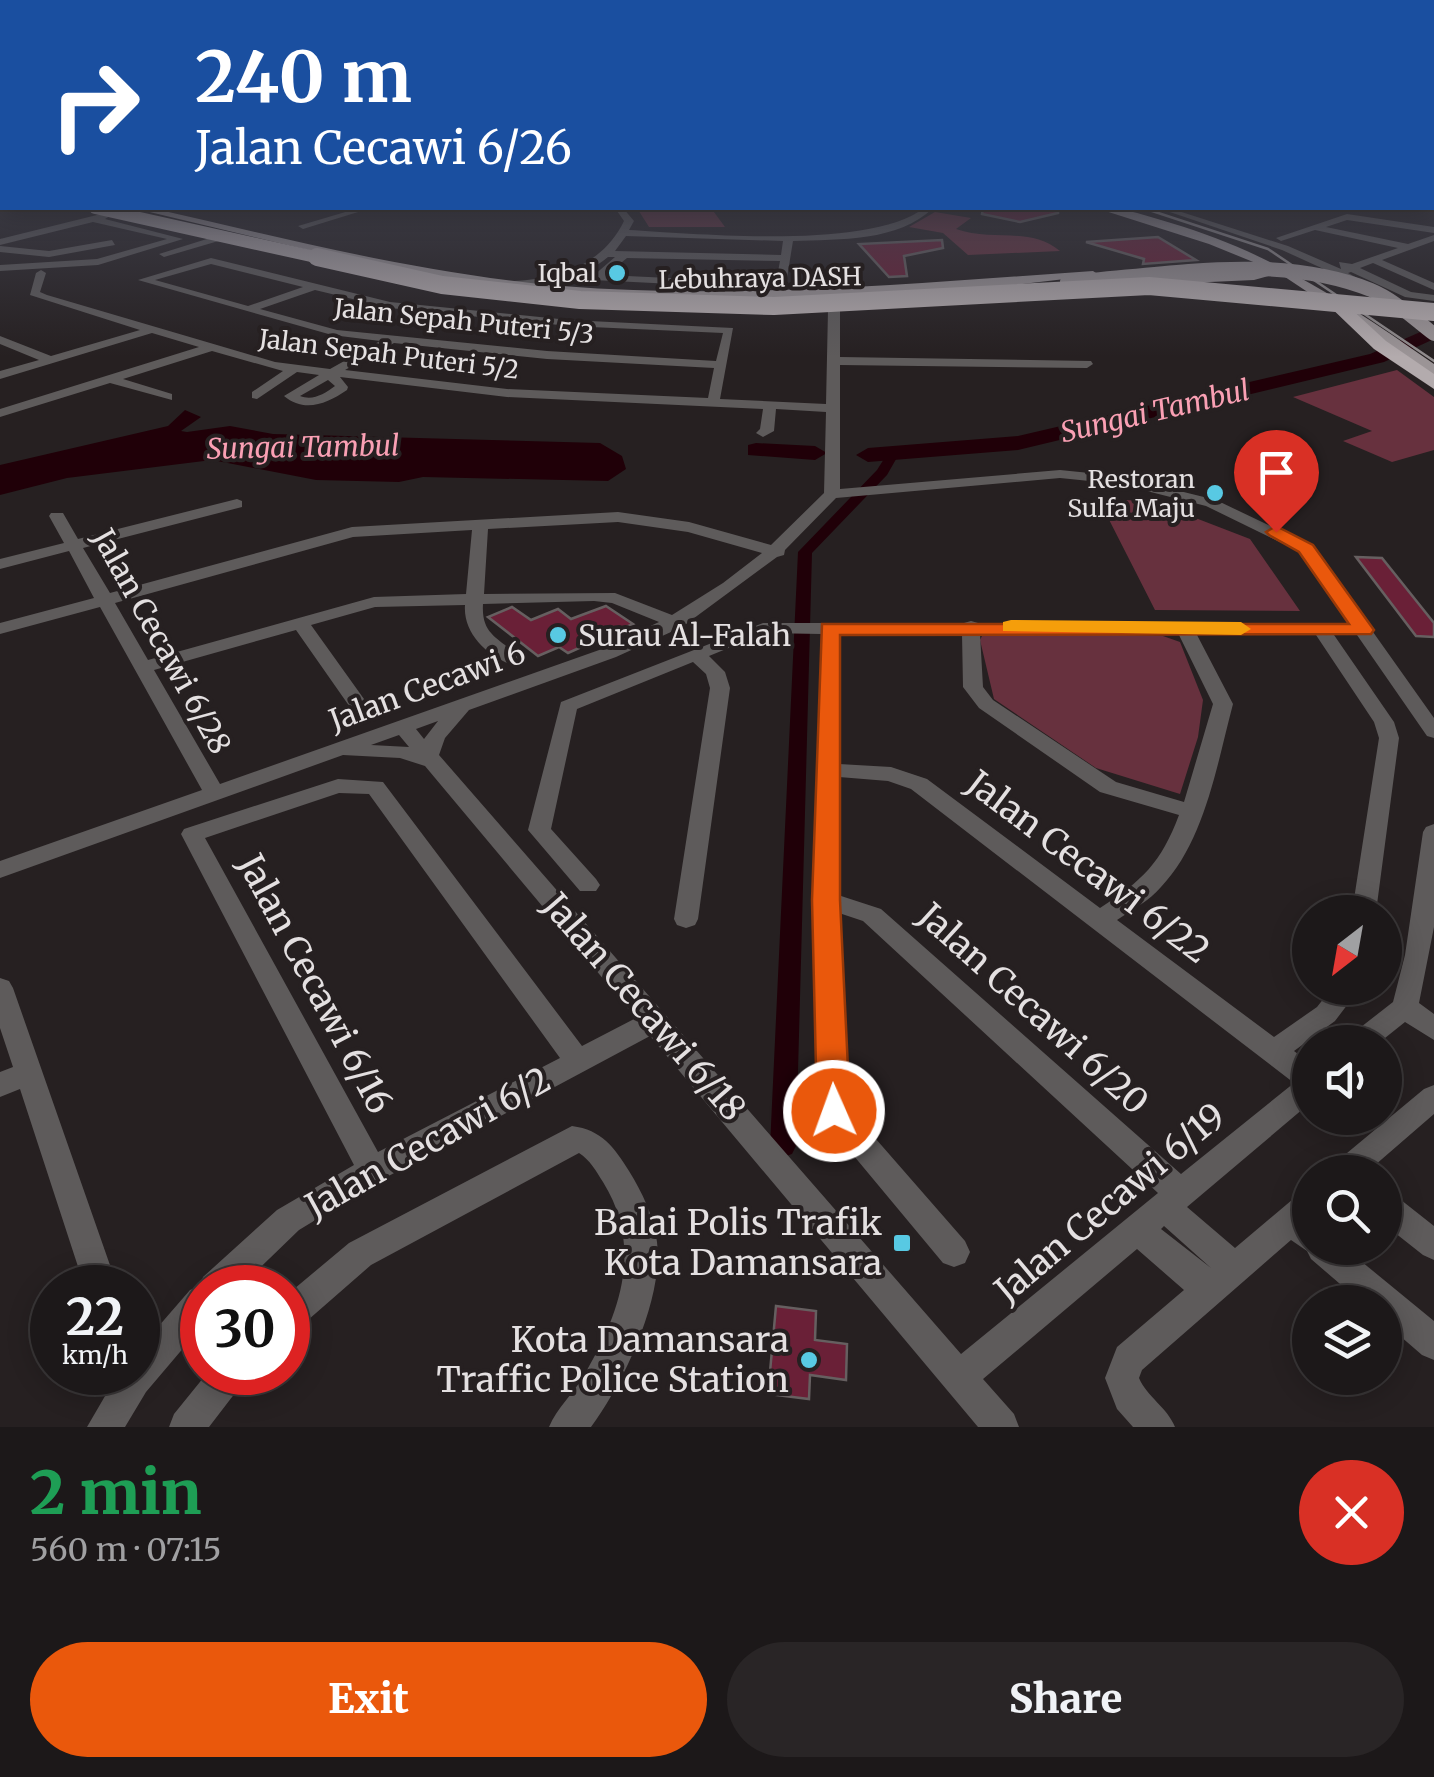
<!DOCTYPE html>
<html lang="en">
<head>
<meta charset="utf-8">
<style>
  :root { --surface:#1c1819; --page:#292526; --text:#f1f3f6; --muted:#a0a0a2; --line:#3a3738; --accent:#ea580c }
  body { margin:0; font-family:Merriweather,serif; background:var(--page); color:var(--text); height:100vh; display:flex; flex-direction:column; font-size:38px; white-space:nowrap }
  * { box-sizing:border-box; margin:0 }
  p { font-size:32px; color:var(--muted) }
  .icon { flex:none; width:55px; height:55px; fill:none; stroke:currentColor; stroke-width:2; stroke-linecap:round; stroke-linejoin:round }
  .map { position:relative; height:1427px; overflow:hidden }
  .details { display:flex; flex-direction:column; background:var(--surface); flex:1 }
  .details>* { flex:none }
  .hud { position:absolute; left:0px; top:0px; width:1435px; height:210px; box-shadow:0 5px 25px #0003,0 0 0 2px var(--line); background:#1a4fa0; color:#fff; overflow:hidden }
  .needle { width:65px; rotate:211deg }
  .buttons { position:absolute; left:1292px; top:895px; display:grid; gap:20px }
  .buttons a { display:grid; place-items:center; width:110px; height:110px; border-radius:50%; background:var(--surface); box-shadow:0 5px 25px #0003,0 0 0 2px var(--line); font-size:50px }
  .speed { position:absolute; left:30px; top:1265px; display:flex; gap:20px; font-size:50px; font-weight:700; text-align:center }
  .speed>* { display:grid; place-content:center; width:130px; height:130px; border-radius:50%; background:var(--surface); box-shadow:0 5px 25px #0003,0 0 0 2px var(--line); line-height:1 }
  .speed small { font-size:25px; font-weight:400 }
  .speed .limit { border:15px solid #d22; background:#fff; color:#111 }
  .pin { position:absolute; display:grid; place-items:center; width:85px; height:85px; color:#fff; margin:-102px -42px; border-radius:50% 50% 50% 0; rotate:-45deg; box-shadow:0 0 10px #0007 }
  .pin .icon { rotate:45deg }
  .me { position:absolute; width:110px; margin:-55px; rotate:358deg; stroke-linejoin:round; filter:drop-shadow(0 0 8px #0008) }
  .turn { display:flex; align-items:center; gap:35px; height:210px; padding:0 30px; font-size:45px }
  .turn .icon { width:130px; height:130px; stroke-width:2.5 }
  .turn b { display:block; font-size:70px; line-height:85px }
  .round { display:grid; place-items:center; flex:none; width:105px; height:105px; border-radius:52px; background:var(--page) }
  .head { display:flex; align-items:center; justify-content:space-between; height:170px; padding:0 30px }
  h1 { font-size:60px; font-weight:800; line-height:75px; color:#1e9e55 }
  .cta { display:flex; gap:20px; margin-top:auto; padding:20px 30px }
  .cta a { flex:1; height:115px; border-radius:60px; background:var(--accent); color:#fff; font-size:40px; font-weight:800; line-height:115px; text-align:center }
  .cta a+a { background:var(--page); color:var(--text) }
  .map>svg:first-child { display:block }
  .green { fill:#67313e }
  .water { fill:#200008 }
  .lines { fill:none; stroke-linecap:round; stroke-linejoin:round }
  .canal { fill:#200008; fill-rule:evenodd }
  .river { fill:#200008; fill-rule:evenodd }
  .building { fill:#6a2037; stroke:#665f60; stroke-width:2.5 }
  .minor { fill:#5e5b5b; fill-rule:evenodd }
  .major { fill:#9b9496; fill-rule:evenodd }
  .highway { fill:#b3abad; fill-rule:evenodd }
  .rail { stroke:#918c8d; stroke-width:2.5 }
  .major-bridge { stroke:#9b9496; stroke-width:14 }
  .highway-bridge-far1 { stroke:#b3abad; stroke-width:12 }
  .highway-bridge { stroke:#b3abad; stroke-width:18 }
  .route { fill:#ea580c; stroke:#983908; stroke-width:2.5 }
  .slow { fill:#f59e0b }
  .poi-dot { fill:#58c9e3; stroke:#262021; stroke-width:4 }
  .labels { text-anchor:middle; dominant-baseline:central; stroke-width:8; stroke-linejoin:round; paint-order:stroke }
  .far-poi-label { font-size:25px; fill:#e4e0e1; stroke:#262021; text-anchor:end }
  .far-street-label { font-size:25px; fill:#e4e0e1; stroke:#262021 }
  .far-water-label { font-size:28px; font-style:italic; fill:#faa0b4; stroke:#262021 }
  .poi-label { font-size:30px; fill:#e4e0e1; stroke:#262021; text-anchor:start }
  .street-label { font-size:30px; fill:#e4e0e1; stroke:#262021 }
  .near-street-label { font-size:35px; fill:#e4e0e1; stroke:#262021 }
  .near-poi-label { font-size:35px; fill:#e4e0e1; stroke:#262021; text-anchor:end }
</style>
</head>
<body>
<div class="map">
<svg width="1434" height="1427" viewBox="0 0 1434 1427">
  <rect width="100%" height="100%" fill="#262021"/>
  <!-- green -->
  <path class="green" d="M 637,208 L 711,208 L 725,227 L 649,227 Z
    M 935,212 L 971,218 L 956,229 C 992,242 1030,226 1060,251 L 968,255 L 943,233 L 909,227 Z
    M 1397,370 L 1434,397 L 1434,450 L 1392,462 L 1343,441 L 1372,431 L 1293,397 Z
    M 1098,498 L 1154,502 L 1250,539 L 1300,611 L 1155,610 Z
    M 984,632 L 1163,636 L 1180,642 L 1203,700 L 1198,737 L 1180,794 L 1096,768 L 994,699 L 980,640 Z"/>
  <!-- water -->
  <path class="water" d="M 185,410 L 201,417 L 181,431 L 187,432 L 230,426 L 273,434 L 600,443 L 622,456 L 626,469 L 608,481 L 423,477 L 399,482 L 316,480 L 212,460 L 67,478 L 0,495 L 0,465 L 168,426 Z"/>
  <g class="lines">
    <!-- canal -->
    <path class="canal" d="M 893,450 L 899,454 L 887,475 L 812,553 L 796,1146 L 792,1154 L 783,1157 L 774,1154 L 770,1146 L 798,552 L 877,470 L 889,451 Z"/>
    <!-- river -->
    <path class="river" d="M 1434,326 L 1434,339 L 1384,362 L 1018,450 L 868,462 L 856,455 L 868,448 L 1018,436 L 1370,354 Z
      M 756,443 L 815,446 L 827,453 L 815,460 L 748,455 L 748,445 Z"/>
  </g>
  <!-- building -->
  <path class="building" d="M 983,208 L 1058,208 L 1058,213 L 1020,222 L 982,214 Z
    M 1158,237 L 1196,260 L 1143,264 L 1144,259 L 1086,242 Z
    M 942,240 L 943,248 L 904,256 L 907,276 L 889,277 L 859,244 Z
    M 1356,557 L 1382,558 L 1434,623 L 1434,637 L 1416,636 Z
    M 606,606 L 633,624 L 568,653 L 559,647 L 538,656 L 488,617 L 512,607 L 531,620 L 558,609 L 571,619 Z
    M 776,1306 L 816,1311 L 815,1340 L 847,1344 L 846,1380 L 810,1375 L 809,1399 L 768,1394 Z"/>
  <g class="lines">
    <!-- minor -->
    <path class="minor" d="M 0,166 L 2,166 L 2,170 L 0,170 Z
      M 1432,178 L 1434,178 L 1434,182 L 1432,182 Z
      M 359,208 L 371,208 L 303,229 L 298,226 Z
      M 615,208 L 623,208 L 634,221 L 629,230 C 700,234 870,250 924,208 L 933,208 C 898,242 840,239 793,241 L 786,284 L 773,289 L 593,280 L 593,276 L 615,257 L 608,257 C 582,279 543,289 509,286 L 509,282 L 513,281 C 561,279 603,264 624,221 ZM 626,236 L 783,241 L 781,255 L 615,251 ZM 627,258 L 780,261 L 776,282 L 773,283 L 606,275 Z
      M 1158,208 L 1169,208 L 1288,246 L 1341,269 L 1339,262 L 1352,264 L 1398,248 L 1315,230 L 1281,241 L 1276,238 L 1347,214 L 1434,227 L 1434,233 L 1347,220 L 1326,227 L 1408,244 L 1434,235 L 1434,241 L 1382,260 L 1434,283 L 1434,290 L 1373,263 L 1360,268 L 1411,292 L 1434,295 L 1434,301 L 1405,297 L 1351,272 L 1348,273 L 1359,279 L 1350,281 L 1282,250 Z
      M 105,213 L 110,216 L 105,219 L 183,239 L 98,265 L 0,271 L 0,265 L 97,259 L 167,239 L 93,222 L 0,245 L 0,239 Z
      M 229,232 L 232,237 L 164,257 L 159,254 Z
      M 112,240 L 115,245 L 49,257 L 0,252 L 0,246 L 49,251 Z
      M 211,258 L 390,302 L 569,320 L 733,328 L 720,399 L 826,404 L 828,310 L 834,307 L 840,310 L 840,357 L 1091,361 L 1093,364 L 1087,368 L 840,365 L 840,489 L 1060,470 L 1119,476 L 1216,500 L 1312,546 L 1434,718 L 1434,738 L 1427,736 L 1357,635 L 1334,635 L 1394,722 L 1399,738 L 1376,912 L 1352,912 L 1379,738 L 1374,722 L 1316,635 L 1197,635 L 1233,704 C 1217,764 1205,841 1161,887 C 1149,901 1132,910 1117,920 L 1274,1037 L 1317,1007 L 1332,988 L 1360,988 L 1335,1021 L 1294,1051 L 1310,1063 L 1310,1103 L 1187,1207 L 1235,1248 L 1299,1194 L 1310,1190 L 1310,1248 L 1345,1248 L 1434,1321 L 1434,1360 L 1422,1355 L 1385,1323 L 1385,1302 L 1361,1302 L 1311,1259 L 1307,1251 L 1291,1240 L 1142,1370 L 1139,1378 C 1147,1397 1167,1407 1175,1427 L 1133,1427 L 1117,1409 L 1105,1378 L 1117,1347 L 1184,1290 L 1137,1249 L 983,1379 L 1014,1414 L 1019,1427 L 978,1427 L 650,1036 L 383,1179 L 299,1230 L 239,1288 L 202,1288 L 202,1326 L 146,1392 L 125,1427 L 87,1427 L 119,1372 L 138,1372 L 138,1350 L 190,1290 L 200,1286 L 203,1277 L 277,1210 L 354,1165 L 181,834 L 184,829 L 338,779 L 383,782 L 582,1046 L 636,1018 L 425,766 L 400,758 L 343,755 L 0,878 L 0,861 L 202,790 L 100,607 L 0,634 L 0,623 L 94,598 L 69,551 L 0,569 L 0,559 L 64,543 L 49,516 L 51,513 L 63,513 L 78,539 L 237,499 L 242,501 L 242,507 L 83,548 L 110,593 L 352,527 L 618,512 L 689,522 L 771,545 L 824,493 L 826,412 L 776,409 L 774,431 L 763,437 L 756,433 L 760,429 L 763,409 L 507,397 L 340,377 L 348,387 L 347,390 C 327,404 304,413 284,396 L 319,375 L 297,372 L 257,399 L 252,398 L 252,392 L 283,371 L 212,351 L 123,379 L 172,394 L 172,400 L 110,383 L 0,417 L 0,409 L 199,347 L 152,333 L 0,379 L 0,371 L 39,360 L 0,344 L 0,336 L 51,356 L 140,330 L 30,295 L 36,273 L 41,270 L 46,273 L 40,292 L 47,295 L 275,362 L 330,369 L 380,341 L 332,335 L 138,280 ZM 211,264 L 303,287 L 248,306 L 155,280 ZM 315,290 L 390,308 L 569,326 L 723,333 L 716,361 L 547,351 L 337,330 L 260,309 ZM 394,343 L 547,359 L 714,368 L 708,398 L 507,389 L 345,370 ZM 328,380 L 335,386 C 324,394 313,401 300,396 ZM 1060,478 L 1119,484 L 1206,506 L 1300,552 L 1350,625 L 978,623 L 971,621 L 964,623 L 763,623 L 561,702 L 528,830 L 580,891 L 596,891 L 600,885 L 596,879 L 551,829 L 577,709 L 693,662 L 706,674 L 710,688 L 674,919 L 677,925 L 686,928 L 695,925 L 698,919 L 730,688 L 725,672 L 709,656 L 765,633 L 821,634 L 814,900 L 820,1111 L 824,1120 L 943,1263 L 954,1267 L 965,1263 L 970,1252 L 965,1241 L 848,1107 L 839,913 L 863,921 L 1158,1193 L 961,1354 L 439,755 L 445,738 L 469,710 L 616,657 L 682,627 L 777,557 L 784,555 L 785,550 L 836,498 ZM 618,522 L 688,532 L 762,553 L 723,583 L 672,615 L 615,593 L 484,594 L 488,529 ZM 472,530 L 466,594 L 374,597 L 148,660 L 115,603 L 353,537 ZM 594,601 L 612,603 L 659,622 L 602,649 L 220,784 L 154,670 L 296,630 L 352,710 L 359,712 L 369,706 L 311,625 L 375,607 L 465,605 C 463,632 485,654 510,664 L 519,658 C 501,637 481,637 483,604 ZM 839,634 L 962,634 L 963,687 L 979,708 L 1100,792 L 1179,815 C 1161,863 1142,881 1100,908 L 927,779 L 891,767 L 839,764 ZM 980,634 L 1179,635 L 1213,704 L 1184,802 L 1116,782 L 993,700 L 983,687 ZM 438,721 L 424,739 L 416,729 ZM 399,735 L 409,747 L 371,745 ZM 839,777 L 888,781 L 911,789 L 1294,1083 L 1181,1174 L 881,909 L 838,895 ZM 339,793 L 369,794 L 560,1058 L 378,1152 L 205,838 ZM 1164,1226 L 1211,1268 L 1161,1229 Z
      M 1434,824 L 1434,927 L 1419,1003 L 1434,1014 L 1434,1040 L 1405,1022 L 1380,1042 L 1349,1042 L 1352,1034 L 1393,1002 L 1405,955 L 1423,832 L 1426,827 Z
      M 0,978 L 9,981 L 13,988 L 118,1288 L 85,1288 L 20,1089 L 0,1097 L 0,1072 L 13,1067 L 0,1028 Z
      M 1434,1085 L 1434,1114 L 1367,1172 L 1331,1172 L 1335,1163 L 1424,1089 Z
      M 572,1126 C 602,1130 614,1147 629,1171 C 642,1192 654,1217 657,1242 C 664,1297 624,1383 591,1427 L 549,1427 C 557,1408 573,1394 583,1377 C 620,1314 644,1248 603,1182 C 596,1171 590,1160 579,1153 L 371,1265 L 300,1327 L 288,1331 L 288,1294 L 349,1243 Z
      M 1385,1192 L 1396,1196 L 1434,1226 L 1434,1260 L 1423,1255 L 1385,1225 Z
      M 208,1372 L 247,1372 L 242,1384 L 209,1427 L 169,1427 L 174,1414 Z"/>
    <!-- major -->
    <path class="major" d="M 0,180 L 2,181 L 2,187 L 0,187 Z
      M 133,208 L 151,208 C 287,239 422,274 562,286 C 740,300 916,283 1093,271 L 1099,275 L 962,291 L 848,296 L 676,299 L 562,294 L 459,281 L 367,264 Z
      M 1096,208 C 1121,206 1147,216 1171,223 C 1274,254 1347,303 1434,364 L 1434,376 L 1279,273 L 1254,280 L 1143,285 L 1143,279 L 1148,278 L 1268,268 L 1209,244 Z"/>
    <!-- highway -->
    <path class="highway" d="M 0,187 L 2,187 L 2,195 L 0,195 Z
      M 1324,295 L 1336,295 L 1386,341 L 1434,374 L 1434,389 L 1374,349 L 1324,301 Z"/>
    <!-- rail -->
    <path class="rail" d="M 1143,208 L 1268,249 L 1434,361"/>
    <!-- major-bridge -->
    <path class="major-bridge" d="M 1067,282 C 1165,275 1277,252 1371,290 C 1395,300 1414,319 1434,334"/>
    <!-- highway-bridge-far1 -->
    <path class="highway-bridge-far1" d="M 95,208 L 329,260"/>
    <!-- highway-bridge -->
    <path class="highway-bridge" d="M 317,257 L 442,285 L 580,300 L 774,306 L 1149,286 L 1434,312"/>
  </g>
  <!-- sky -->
  <linearGradient id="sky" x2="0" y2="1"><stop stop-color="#151212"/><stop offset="0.44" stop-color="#41424e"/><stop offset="1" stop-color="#41424e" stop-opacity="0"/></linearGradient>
  <rect width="1434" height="357" fill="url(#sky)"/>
  <!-- route -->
  <path class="route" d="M 1276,526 L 1313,545 L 1374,630 L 1371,634 L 840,635 L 840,900 L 850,1111 L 845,1121 L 834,1125 L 822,1121 L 817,1111 L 812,900 L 822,624 L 1349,624 L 1299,552 L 1269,535 L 1266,532 Z"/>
  <!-- slow -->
  <path class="slow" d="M 1011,620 L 1241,622 L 1251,629 L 1241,635 L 1003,631 L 1003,622 Z"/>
  <!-- markers -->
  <g class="poi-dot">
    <circle cx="617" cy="273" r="10"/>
    <circle cx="1215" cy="493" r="10"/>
    <circle cx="558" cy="635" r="10"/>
    <rect x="892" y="1233" width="20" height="20" rx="5"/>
    <circle cx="809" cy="1360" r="10"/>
  </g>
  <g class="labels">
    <!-- far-poi labels -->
    <g class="far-poi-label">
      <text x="597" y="273">Iqbal</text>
      <text x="1195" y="479">Restoran<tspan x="1195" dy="29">Sulfa Maju</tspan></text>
    </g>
    <!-- far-street labels -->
    <g class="far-street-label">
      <text transform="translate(760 278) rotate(-1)">Lebuhraya DASH</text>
      <text transform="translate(464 321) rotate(6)">Jalan Sepah Puteri 5/3</text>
      <text transform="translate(389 354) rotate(7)">Jalan Sepah Puteri 5/2</text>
    </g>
    <!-- far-water labels -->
    <g class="far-water-label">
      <text transform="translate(1155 411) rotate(-13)">Sungai Tambul</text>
      <text transform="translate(303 447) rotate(-1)">Sungai Tambul</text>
    </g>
    <!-- poi labels -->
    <g class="poi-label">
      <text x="578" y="635">Surau Al-Falah</text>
    </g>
    <!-- street labels -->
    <g class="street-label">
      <text transform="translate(162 641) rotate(61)">Jalan Cecawi 6/28</text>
      <text transform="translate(427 686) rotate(-20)">Jalan Cecawi 6</text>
    </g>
    <!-- near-street labels -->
    <g class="near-street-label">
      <text transform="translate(1088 867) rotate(37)">Jalan Cecawi 6/22</text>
      <text transform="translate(315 984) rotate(62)">Jalan Cecawi 6/16</text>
      <text transform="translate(644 1007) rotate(49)">Jalan Cecawi 6/18</text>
      <text transform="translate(1033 1009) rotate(42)">Jalan Cecawi 6/20</text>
      <text transform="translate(428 1143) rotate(-29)">Jalan Cecawi 6/2</text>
      <text transform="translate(1110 1203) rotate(-40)">Jalan Cecawi 6/19</text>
    </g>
    <!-- near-poi labels -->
    <g class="near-poi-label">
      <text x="882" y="1223">Balai Polis Trafik<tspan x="882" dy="40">Kota Damansara</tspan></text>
      <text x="789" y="1340">Kota Damansara<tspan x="789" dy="40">Traffic Police Station</tspan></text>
    </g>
  </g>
</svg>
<div class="buttons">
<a><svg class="needle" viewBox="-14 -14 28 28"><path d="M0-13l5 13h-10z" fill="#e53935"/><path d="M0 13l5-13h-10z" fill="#a0a0a2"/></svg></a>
<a><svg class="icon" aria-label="sound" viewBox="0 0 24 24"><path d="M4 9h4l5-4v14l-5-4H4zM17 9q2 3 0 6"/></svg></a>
<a><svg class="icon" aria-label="search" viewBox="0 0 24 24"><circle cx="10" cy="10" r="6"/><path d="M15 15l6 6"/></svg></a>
<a><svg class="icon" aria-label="layers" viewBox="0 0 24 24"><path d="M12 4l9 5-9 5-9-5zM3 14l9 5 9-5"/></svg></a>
</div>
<div class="speed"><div>22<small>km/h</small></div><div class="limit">30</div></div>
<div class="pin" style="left:1276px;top:532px;background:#d93025"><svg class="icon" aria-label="arrive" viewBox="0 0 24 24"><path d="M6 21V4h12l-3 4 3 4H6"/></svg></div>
<svg class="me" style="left:834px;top:1111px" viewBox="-20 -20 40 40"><circle r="17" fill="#ea580c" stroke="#fff" stroke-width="3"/><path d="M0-11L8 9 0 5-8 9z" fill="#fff"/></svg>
<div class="hud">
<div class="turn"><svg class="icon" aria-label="right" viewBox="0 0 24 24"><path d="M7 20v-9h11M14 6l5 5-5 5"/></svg><div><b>240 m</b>Jalan Cecawi 6/26</div></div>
</div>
</div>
<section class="details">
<div class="head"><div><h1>2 min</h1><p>560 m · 07:15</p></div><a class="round" style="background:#d93025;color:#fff"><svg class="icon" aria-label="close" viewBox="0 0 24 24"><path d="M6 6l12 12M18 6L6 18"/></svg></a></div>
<div class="cta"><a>Exit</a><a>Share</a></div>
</section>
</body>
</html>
